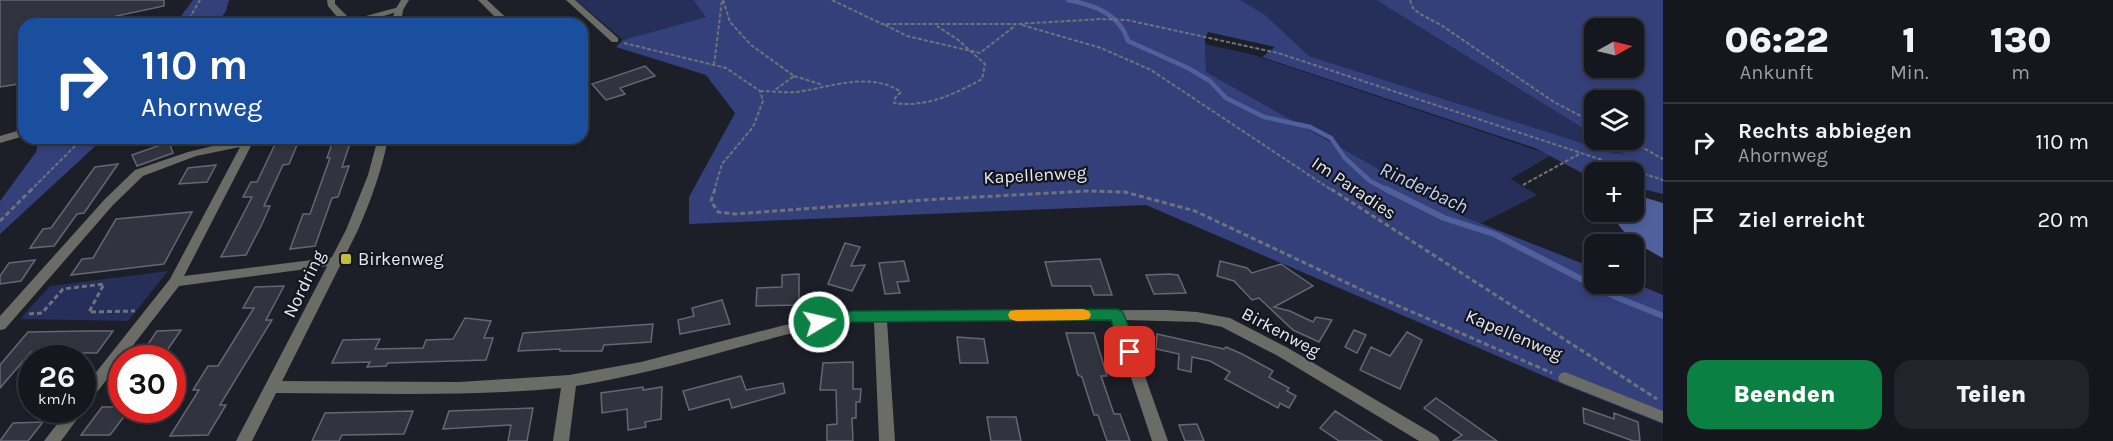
<!DOCTYPE html>
<html lang="de">
<head>
<meta charset="utf-8">
<style>
  :root { --surface:#15171e; --page:#22242b; --text:#f1f3f6; --muted:#9d9fa4; --line:#34363c; --accent:#0b8043 }
  body { margin:0; font-family:Karla,sans-serif; background:var(--page); color:var(--text); height:100vh; display:flex; flex-direction:column; font-size:22px; white-space:nowrap }
  * { box-sizing:border-box; margin:0 }
  p { font-size:20px; color:var(--muted) }
  .icon { flex:none; width:33px; height:33px; fill:none; stroke:currentColor; stroke-width:2; stroke-linecap:round; stroke-linejoin:round }
  .map { position:relative; flex:1; overflow:hidden }
  .panel { display:flex; flex-direction:column; background:var(--surface); width:450px }
  .panel>* { flex:none }
  .hud { position:absolute; left:18px; top:18px; width:570px; height:126px; border-radius:18px; box-shadow:0 3px 9px #0003,0 0 0 2px var(--line); background:#1a4fa0; color:#fff; overflow:hidden }
  .needle { width:39px; rotate:82deg }
  .buttons { position:absolute; left:1584px; top:18px; display:grid; gap:12px }
  .buttons a { display:grid; place-items:center; width:60px; height:60px; border-radius:12px; background:var(--surface); box-shadow:0 3px 9px #0003,0 0 0 2px var(--line); font-size:30px }
  .speed { position:absolute; left:18px; top:345px; display:flex; gap:12px; font-size:30px; font-weight:700; text-align:center }
  .speed>* { display:grid; place-content:center; width:78px; height:78px; border-radius:50%; background:var(--surface); box-shadow:0 3px 9px #0003,0 0 0 2px var(--line); line-height:1 }
  .speed small { font-size:15px; font-weight:400 }
  .speed .limit { border:9px solid #d22; background:#fff; color:#111 }
  .pin { position:absolute; display:grid; place-items:center; width:51px; height:51px; color:#fff; margin:-26px; border-radius:12px; box-shadow:0 3px 9px #0006 }
  .me { position:absolute; width:66px; margin:-33px; rotate:81deg; stroke-linejoin:round; filter:drop-shadow(0 0 4px #0008) }
  .turn { display:flex; align-items:center; gap:21px; height:126px; padding:0 24px; font-size:27px }
  .turn .icon { width:78px; height:78px; stroke-width:2.5 }
  .turn b { display:block; font-size:42px; line-height:51px }
  .eta { display:flex; justify-content:space-evenly; align-items:center; height:102px; text-align:center }
  .eta b { font-size:36px; font-weight:800; line-height:42px }
  .cta { display:flex; gap:12px; margin-top:auto; padding:12px 24px }
  .cta a { flex:1; height:69px; border-radius:18px; background:var(--accent); color:#fff; font-size:24px; font-weight:800; line-height:69px; text-align:center }
  .cta a+a { background:var(--page); color:var(--text) }
  ul { padding:0; list-style:none }
  li { display:flex; align-items:center; gap:18px; height:78px; padding:0 24px; border-top:2px solid var(--line) }
  li div { flex:1 }
  li b { display:block; font-size:22px }
  li em { font-style:normal }
  main { display:flex; flex:1; min-height:0 }
  .map>svg:first-child { display:block }
  .green { fill:#252f5a }
  .forest { fill:#33407a; fill-rule:evenodd }
  .water { fill:#50609d }
  .lines { fill:none; stroke-linecap:round; stroke-linejoin:round }
  .stream-far1 { stroke:#50609d; stroke-width:4.5 }
  .stream { stroke:#50609d; stroke-width:6 }
  .building { fill:#31343f; stroke:#646773; stroke-width:1.5 }
  .path-far1 { stroke:#70727b; stroke-width:2; stroke-dasharray:4 2; stroke-linecap:butt }
  .path { stroke:#70727b; stroke-width:3; stroke-dasharray:5 3; stroke-linecap:butt }
  .minor { fill:#6c6c66; fill-rule:evenodd }
  .tertiary { fill:#6c6c66; fill-rule:evenodd }
  .route { fill:#0b8043; stroke:#07532c; stroke-width:1.5 }
  .slow { fill:#f59e0b }
  .poi-dot { fill:#c7bb3c; stroke:#13151f; stroke-width:2 }
  .labels { text-anchor:middle; dominant-baseline:central; stroke-width:4.5; stroke-linejoin:round; paint-order:stroke }
  .street-label { font-size:18px; fill:#e7e9f0; stroke:#13151f }
  .poi-label { font-size:18px; fill:#e7e9f0; stroke:#13151f; text-anchor:start }
  .water-label { font-size:20px; font-style:italic; fill:#c2cdf1; stroke:#13151f }
</style>
</head>
<body>
<main>
<div class="map">
<svg width="1663" height="441" viewBox="0 0 1663 441">
  <rect width="100%" height="100%" fill="#1c1f28"/>
  <!-- green -->
  <path class="green" d="M 576,0 L 693,0 L 707,17 L 623,40 Z
    M 1240,0 L 1376,0 L 1594,135 L 1594,140 L 1602,140 L 1628,156 L 1613,153 L 1309,56 L 1264,14 Z
    M 1205,44 L 1254,55 L 1551,155 L 1511,179 L 1537,195 L 1480,224 L 1464,217 L 1206,72 Z
    M 168,271 L 128,321 L 20,319 L 50,286 Z"/>
  <!-- forest -->
  <path class="forest" d="M 193,0 L 229,0 L 226,11 L 217,24 L 175,24 Z
    M 693,0 L 1240,0 L 1264,14 L 1309,56 L 1613,153 L 1626,155 L 1602,140 L 1634,140 L 1634,100 L 1594,100 L 1594,135 L 1376,0 L 1663,0 L 1663,194 L 1634,187 L 1634,172 L 1594,172 L 1594,176 L 1582,173 L 1535,148 L 1262,57 L 1275,47 L 1208,32 L 1205,39 L 1206,72 L 1464,217 L 1594,268 L 1594,284 L 1634,283 L 1663,295 L 1663,424 L 1565,385 L 1146,205 L 689,224 L 689,197 L 735,113 L 706,75 L 616,47 L 623,40 L 706,17 ZM 1594,28 L 1634,28 L 1634,68 L 1594,68 Z
    M 39,138 L 104,138 L 0,234 L 0,201 L 36,152 Z"/>
  <!-- water -->
  <path class="water" d="M 1646,198 L 1663,203 L 1663,258 C 1647,250 1615,232 1614,212 L 1634,212 L 1634,199 Z"/>
  <g class="lines">
    <!-- stream-far1 -->
    <path class="stream-far1" d="M 1068,0 C 1094,5 1120,14 1128,41 L 1188,68 L 1210,81 L 1226,98 L 1264,117 L 1310,127 L 1331,138 L 1345,158 L 1370,181 L 1389,191"/>
    <!-- stream -->
    <path class="stream" d="M 1386,189 L 1444,218 L 1494,234 L 1616,297 L 1663,316"/>
  </g>
  <!-- building -->
  <path class="building" d="M 0,0 L 164,0 L 164,6 L 79,24 L 24,24 L 24,83 L 0,87 Z
    M 645,66 L 655,76 L 620,88 L 625,94 L 606,100 L 592,84 Z
    M 278,138 L 300,138 L 289,164 L 283,165 L 264,206 L 270,206 L 262,224 L 246,255 L 221,257 L 252,197 L 243,197 L 251,182 L 257,182 Z
    M 334,138 L 352,138 L 342,167 L 349,166 L 338,197 L 332,198 L 315,246 L 290,249 L 303,214 L 310,214 L 330,158 L 327,158 Z
    M 169,142 L 173,153 L 137,166 L 132,155 Z
    M 118,164 L 84,213 L 77,214 L 54,246 L 30,248 L 43,229 L 51,228 L 95,167 Z
    M 216,165 L 207,182 L 179,184 L 188,168 Z
    M 192,212 L 164,264 L 71,275 L 82,259 L 93,258 L 116,219 Z
    M 845,243 L 860,247 L 851,266 L 865,265 L 852,291 L 828,284 Z
    M 1100,259 L 1112,295 L 1094,295 L 1091,286 L 1052,286 L 1045,262 Z
    M 35,260 L 21,281 L 0,284 L 0,276 L 9,263 Z
    M 904,261 L 909,281 L 897,282 L 900,293 L 885,294 L 879,263 Z
    M 1220,261 L 1247,268 L 1252,273 L 1281,264 L 1313,286 L 1274,307 L 1290,311 L 1313,322 L 1316,317 L 1332,320 L 1319,342 L 1293,330 L 1259,298 L 1252,300 L 1234,281 L 1217,276 Z
    M 799,274 L 799,305 L 756,306 L 757,288 L 782,287 L 782,275 Z
    M 1169,274 L 1178,275 L 1186,293 L 1154,294 L 1146,275 Z
    M 284,286 L 266,320 L 272,320 L 220,405 L 226,405 L 208,435 L 170,436 L 199,390 L 193,390 L 208,366 L 218,366 L 254,308 L 243,308 L 255,287 Z
    M 722,300 L 730,324 L 680,334 L 678,320 L 694,316 L 692,308 Z
    M 465,318 L 491,321 L 484,338 L 493,338 L 486,360 L 388,363 L 386,366 L 367,367 L 370,362 L 332,363 L 343,340 L 380,339 L 375,349 L 423,348 L 426,340 L 453,339 Z
    M 653,324 L 651,342 L 604,345 L 602,351 L 560,351 L 560,349 L 518,351 L 523,333 Z
    M 181,330 L 166,352 L 142,353 L 157,331 Z
    M 1354,330 L 1366,335 L 1357,353 L 1345,347 Z
    M 86,331 L 113,331 L 97,353 L 31,352 L 0,388 L 0,365 L 28,332 Z
    M 1407,332 L 1422,340 L 1400,389 L 1360,370 L 1371,347 L 1390,356 Z
    M 1066,333 L 1094,333 L 1107,376 L 1101,376 L 1114,414 L 1120,414 L 1130,441 L 1107,441 L 1098,415 L 1094,415 L 1082,377 L 1078,375 Z
    M 1157,334 L 1224,349 L 1226,347 L 1242,354 L 1273,371 L 1269,377 L 1289,388 L 1287,391 L 1296,396 L 1289,408 L 1280,403 L 1278,408 L 1225,379 L 1230,372 L 1210,361 L 1192,357 L 1191,372 L 1178,369 L 1179,354 L 1156,349 Z
    M 957,337 L 984,339 L 988,363 L 960,363 Z
    M 853,362 L 853,389 L 861,389 L 860,402 L 856,402 L 856,418 L 852,418 L 853,441 L 827,441 L 827,425 L 837,424 L 836,390 L 820,390 L 823,363 Z
    M 741,376 L 746,390 L 783,383 L 785,393 L 732,408 L 729,399 L 689,410 L 683,391 Z
    M 643,387 L 643,390 L 662,387 L 661,419 L 645,422 L 646,427 L 628,430 L 627,409 L 602,413 L 601,393 Z
    M 1436,398 L 1497,441 L 1453,441 L 1462,435 L 1424,408 Z
    M 102,407 L 122,407 L 122,410 L 129,410 L 110,435 L 81,435 Z
    M 533,408 L 527,441 L 508,441 L 511,425 L 443,429 L 449,411 Z
    M 1583,408 L 1614,419 L 1614,413 L 1638,422 L 1640,441 L 1633,441 L 1584,423 Z
    M 413,411 L 404,434 L 342,435 L 339,441 L 312,441 L 325,413 Z
    M 1335,411 L 1382,441 L 1339,441 L 1320,428 Z
    M 987,417 L 1016,417 L 1021,441 L 991,441 Z
    M 43,422 L 28,441 L 0,441 L 13,423 Z
    M 1197,424 L 1204,441 L 1185,441 L 1179,425 Z"/>
  <g class="lines">
    <!-- path-far1 -->
    <path class="path-far1" d="M 723,0 L 730,22 L 751,45 L 794,76 L 775,90
      M 832,0 L 882,24 L 1017,24 L 1102,19 L 1127,20 L 1278,53 L 1663,180
      M 1410,0 L 1413,8 L 1420,14 L 1441,25 L 1554,102 L 1594,123
      M 186,24 L 200,0
      M 885,25 L 907,36 L 980,53 L 1016,25
      M 1022,25 L 1101,48 L 1151,70 L 1333,191
      M 624,43 L 726,68 L 760,91 L 763,101 L 753,127 L 722,164 L 714,191
      M 714,65 L 722,0
      M 794,76 L 823,85
      M 760,91 C 772,91 785,93 797,92 C 831,87 870,71 901,92 L 895,98 L 894,103 C 926,108 955,94 982,79 L 985,64 L 957,39 L 937,26
      M 1629,140 L 1663,159
      M 1523,185 L 1581,153
      M 30,191 L 83,138"/>
    <!-- path -->
    <path class="path" d="M 715,189 L 711,201 L 718,212 L 735,214 L 923,200 L 1087,191 L 1125,192 L 1195,211 L 1362,290 L 1552,373
      M 1331,189 L 1657,399
      M 0,221 L 32,189
      M 29,314 L 42,313 L 63,289 L 104,284 L 89,312 L 135,311"/>
    <!-- minor -->
    <path class="minor" d="M 327,0 L 335,0 L 335,4 L 351,20 L 399,7 L 403,10 L 358,24 L 343,24 L 328,6 Z
      M 478,0 L 487,0 L 513,24 L 503,24 L 499,21 L 489,24 L 475,24 L 494,16 Z
      M 566,0 L 575,0 L 618,38 L 618,42 L 612,42 Z
      M 24,129 L 24,136 L 0,143 L 0,136 Z
      M 233,141 L 247,141 L 252,144 L 184,276 L 336,257 L 340,258 L 342,261 L 340,264 L 336,265 L 179,286 L 87,405 L 82,407 L 82,390 L 170,279 L 240,147 L 196,156 L 143,176 L 113,205 L 5,329 L 0,330 L 0,316 L 105,199 L 135,170 L 188,152 Z
      M 1166,310 L 1197,312 L 1230,318 L 1288,348 L 1437,436 L 1440,441 L 1419,441 L 1278,356 L 1222,327 L 1197,322 L 1125,320 L 1168,441 L 1152,441 L 1112,320 L 887,321 L 895,441 L 879,441 L 874,321 C 826,321 779,337 733,349 C 681,364 629,377 576,386 L 569,441 L 553,441 L 561,388 C 465,397 370,393 274,393 L 269,391 L 267,387 L 269,383 L 274,381 L 459,382 L 569,375 L 641,362 L 781,326 L 852,311 Z
      M 1565,372 L 1663,411 L 1663,423 L 1560,382 L 1558,378 L 1560,374 Z
      M 82,408 L 83,410 L 81,414 L 61,441 L 44,441 L 68,410 Z"/>
    <!-- tertiary -->
    <path class="tertiary" d="M 401,0 L 409,0 L 403,10 L 401,24 L 391,24 L 395,10 Z
      M 378,138 L 388,138 C 382,170 371,200 358,230 L 252,441 L 236,441 L 346,230 L 368,175 Z"/>
  </g>
  <!-- route -->
  <path class="route" d="M 1117,309 L 1122,311 L 1124,315 L 1138,352 L 1135,357 L 1130,359 L 1124,357 L 1122,352 L 1111,320 L 852,322 L 819,328 L 813,326 L 811,322 L 813,318 L 819,316 L 852,311 Z"/>
  <!-- slow -->
  <path class="slow" d="M 1083,309 L 1089,311 L 1091,315 L 1089,319 L 1083,320 L 1016,321 L 1010,319 L 1008,315 L 1010,311 L 1016,310 Z"/>
  <!-- markers -->
  <rect class="poi-dot" x="340" y="253" width="12" height="12" rx="3"/>
  <g class="labels">
    <!-- street labels -->
    <g class="street-label">
      <text transform="translate(1035 175) rotate(-3)">Kapellenweg</text>
      <text transform="translate(1354 188) rotate(34)">Im Paradies</text>
      <text transform="translate(304 284) rotate(-64)">Nordring</text>
      <text transform="translate(1281 332) rotate(28)">Birkenweg</text>
      <text transform="translate(1514 335) rotate(23)">Kapellenweg</text>
    </g>
    <!-- poi labels -->
    <g class="poi-label">
      <text x="358" y="259">Birkenweg</text>
    </g>
    <!-- water labels -->
    <g class="water-label">
      <text transform="translate(1424 188) rotate(25)">Rinderbach</text>
    </g>
  </g>
</svg>
<div class="buttons">
<a><svg class="needle" viewBox="-14 -14 28 28"><path d="M0-13l5 13h-10z" fill="#e53935"/><path d="M0 13l5-13h-10z" fill="#9d9fa4"/></svg></a>
<a><svg class="icon" aria-label="layers" viewBox="0 0 24 24"><path d="M12 4l9 5-9 5-9-5zM3 14l9 5 9-5"/></svg></a>
<a>+</a>
<a>−</a>
</div>
<div class="speed"><div>26<small>km/h</small></div><div class="limit">30</div></div>
<div class="pin" style="left:1130px;top:352px;background:#d93025"><svg class="icon" aria-label="arrive" viewBox="0 0 24 24"><path d="M6 21V4h12l-3 4 3 4H6"/></svg></div>
<svg class="me" style="left:819px;top:322px" viewBox="-20 -20 40 40"><circle r="17" fill="#0b8043" stroke="#fff" stroke-width="3"/><path d="M0-11L8 9 0 5-8 9z" fill="#fff"/></svg>
<div class="hud">
<div class="turn"><svg class="icon" aria-label="right" viewBox="0 0 24 24"><path d="M7 20v-9h11M14 6l5 5-5 5"/></svg><div><b>110 m</b>Ahornweg</div></div>
</div>
</div>
<section class="panel">
<div class="eta">
<div><b>06:22</b><p>Ankunft</p></div>
<div><b>1</b><p>Min.</p></div>
<div><b>130</b><p>m</p></div>
</div>
<ul>
<li><svg class="icon" aria-label="right" viewBox="0 0 24 24"><path d="M7 20v-9h11M14 6l5 5-5 5"/></svg><div><b>Rechts abbiegen</b><p>Ahornweg</p></div><em>110 m</em></li>
<li><svg class="icon" aria-label="arrive" viewBox="0 0 24 24"><path d="M6 21V4h12l-3 4 3 4H6"/></svg><div><b>Ziel erreicht</b></div><em>20 m</em></li>
</ul>
<div class="cta"><a>Beenden</a><a>Teilen</a></div>
</section>
</main>
</body>
</html>
